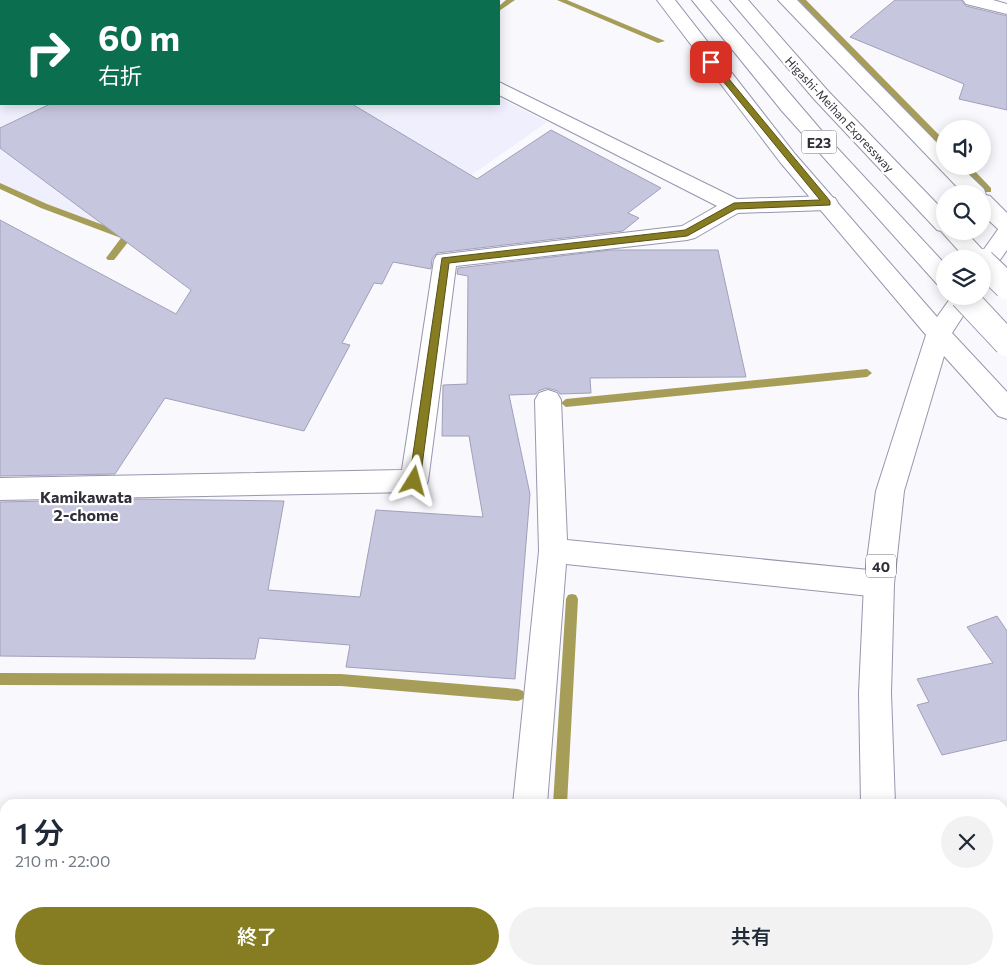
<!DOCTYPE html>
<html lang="ja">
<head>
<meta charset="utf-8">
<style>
  :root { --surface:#fff; --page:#f2f2f3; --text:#1f2937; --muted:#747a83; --accent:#867c22 }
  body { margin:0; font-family:Commissioner,"Noto Sans JP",sans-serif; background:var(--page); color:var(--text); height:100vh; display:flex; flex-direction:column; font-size:19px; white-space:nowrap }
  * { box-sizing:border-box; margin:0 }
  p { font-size:16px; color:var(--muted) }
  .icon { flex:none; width:28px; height:28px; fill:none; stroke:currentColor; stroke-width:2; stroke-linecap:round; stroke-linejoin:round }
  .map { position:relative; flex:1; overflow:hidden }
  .details { position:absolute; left:0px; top:799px; width:1008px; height:176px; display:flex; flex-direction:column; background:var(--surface); border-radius:15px 15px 0 0; box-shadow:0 2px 12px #0003 }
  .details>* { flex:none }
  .hud { position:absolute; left:0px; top:0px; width:500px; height:105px; box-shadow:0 2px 12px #0003; background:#0b6e4f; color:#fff; overflow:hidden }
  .controls { position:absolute; left:936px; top:120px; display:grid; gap:10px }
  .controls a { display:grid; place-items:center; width:55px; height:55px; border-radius:50%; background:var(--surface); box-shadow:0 2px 12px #0003; font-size:25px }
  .pin { position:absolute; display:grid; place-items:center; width:42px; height:42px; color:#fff; margin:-21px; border-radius:10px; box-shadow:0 2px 8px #0006 }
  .me { position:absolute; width:55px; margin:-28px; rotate:8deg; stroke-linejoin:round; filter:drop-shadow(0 0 4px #0008) }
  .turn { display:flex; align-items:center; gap:18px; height:105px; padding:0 15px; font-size:22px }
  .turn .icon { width:65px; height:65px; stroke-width:2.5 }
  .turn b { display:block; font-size:35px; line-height:42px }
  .round { display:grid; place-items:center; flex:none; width:52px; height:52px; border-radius:26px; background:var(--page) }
  .headline { display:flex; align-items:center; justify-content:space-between; height:85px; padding:0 15px }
  h1 { font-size:30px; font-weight:600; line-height:38px }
  .cta { display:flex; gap:10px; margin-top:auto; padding:10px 15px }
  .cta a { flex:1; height:58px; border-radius:30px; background:var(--accent); color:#fff; font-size:20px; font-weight:600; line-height:58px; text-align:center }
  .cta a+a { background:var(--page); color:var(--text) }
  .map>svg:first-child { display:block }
  .built { fill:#efeffd }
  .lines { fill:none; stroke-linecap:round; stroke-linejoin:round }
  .stream { fill:#a69e58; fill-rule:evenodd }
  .building { fill:#c7c6df; stroke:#a2a0b9 }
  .minor-casing { stroke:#9796ae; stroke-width:2 }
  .major-casing { stroke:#9796ae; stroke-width:2 }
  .highway-casing { stroke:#9796ae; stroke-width:2 }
  .minor { fill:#fff; fill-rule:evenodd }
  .major { fill:#fff; fill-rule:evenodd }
  .highway { fill:#fff; fill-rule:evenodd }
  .highway-bridge-casing { stroke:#9796ae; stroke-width:28; stroke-linecap:butt }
  .highway-bridge { stroke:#fff; stroke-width:26 }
  .route { fill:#867c22; stroke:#575116 }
  .labels { text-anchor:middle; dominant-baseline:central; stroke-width:4.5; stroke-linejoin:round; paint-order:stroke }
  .far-street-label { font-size:12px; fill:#302f39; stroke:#fff }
  .shield { fill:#fff; stroke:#6e6d74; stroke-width:1 }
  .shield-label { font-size:14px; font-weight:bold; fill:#302f39 }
  .neighbourhood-label { font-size:16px; font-weight:bold; fill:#302f39; stroke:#fff }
</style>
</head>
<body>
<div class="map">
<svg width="1007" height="974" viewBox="0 0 1007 974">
  <rect width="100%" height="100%" fill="#f8f8fd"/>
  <!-- built -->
  <path class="built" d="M 0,0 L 308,1 L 1,1 L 1,104 L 499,104 L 499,98 L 547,122 L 443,195 L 338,233 L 278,291 L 47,204 L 0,183 Z"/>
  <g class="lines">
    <!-- stream -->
    <path class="stream" d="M 506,0 L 515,0 L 499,11 L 499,6 Z
      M 557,0 L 567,0 L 665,41 L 658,43 Z
      M 798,0 L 806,0 L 945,141 L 945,149 L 942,148 Z
      M 961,166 L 970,166 L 991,188 L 991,192 L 985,192 Z
      M 0,183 L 47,204 L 130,235 L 132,237 L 114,260 L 108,260 L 106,258 L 121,238 L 41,208 L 0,189 Z
      M 867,369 L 872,373 L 867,377 L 566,407 L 561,403 L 566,399 Z
      M 572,594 L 576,595 L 578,599 L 567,804 L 553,804 L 566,599 L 568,595 Z
      M 0,673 L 341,674 L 518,689 L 523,691 L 525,695 L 523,699 L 518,701 L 341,686 L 0,685 Z
      M 543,970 L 559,970 L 559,974 L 543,974 Z"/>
  </g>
  <!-- building -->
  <path class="building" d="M 895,0 L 961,0 L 966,6 L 1007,16 L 1007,110 L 959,99 L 964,84 L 850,37 Z
    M 50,104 L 352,104 L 477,179 L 551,130 L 661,188 L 628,213 L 639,218 L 623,231 L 437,253 L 432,259 L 431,269 L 393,262 L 382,284 L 374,283 L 342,343 L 350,345 L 304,431 L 165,398 L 115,474 L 0,476 L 0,220 L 176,314 L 191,290 L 0,148 L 0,128 Z
    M 611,250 L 718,250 L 746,377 L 590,378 L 591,393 L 560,394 L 558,391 L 547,388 L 538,391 L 536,394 L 509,395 L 530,494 L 515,679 L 346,667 L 350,645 L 259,638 L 255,659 L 0,656 L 0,502 L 137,499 L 284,501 L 268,590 L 360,597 L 376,510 L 483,517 L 469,436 L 442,436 L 443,385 L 467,384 L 468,276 L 457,274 L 458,268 Z
    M 997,616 L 1007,631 L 1007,740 L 942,755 L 917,705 L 929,702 L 917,679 L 993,663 L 967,627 Z"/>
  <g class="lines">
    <defs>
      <path id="minor" d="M 316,0 L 336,0 L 337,1 L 317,1 Z
        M 778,0 L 797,0 L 945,151 L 945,166 L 960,166 L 984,189 L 986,195 L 990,196 L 1007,213 L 1007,232 L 999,230 L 982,214 L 982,194 L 964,194 Z
        M 963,0 L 993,0 L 1007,4 L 1007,14 L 966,4 Z
        M 499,82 L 737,199 L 827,196 L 835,198 L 838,203 L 835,208 L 827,210 L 738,213 L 695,238 L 687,240 L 456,266 L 428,481 L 424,489 L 414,492 L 0,500 L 0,478 L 402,470 L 434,260 L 437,255 L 682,226 L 717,206 L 499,95 Z
        M 548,390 L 557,393 L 561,400 L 567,540 L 879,571 L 889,575 L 894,584 L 889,593 L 879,597 L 566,564 L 547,804 L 513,804 L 539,551 L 535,400 L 539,393 Z
        M 0,924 L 5,925 L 5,961 L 0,960 Z
        M 261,970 L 337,970 L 339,974 L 263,974 Z
        M 496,970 L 534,970 L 534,974 L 496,974 Z"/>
      <path id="major" d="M 657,0 L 675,0 L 795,154 L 937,317 L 952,296 L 976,296 L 952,333 L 1007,392 L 1007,419 L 998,416 L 944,356 L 904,491 L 894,584 L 891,693 L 895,804 L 861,804 L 859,693 L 864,584 L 876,491 L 926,335 L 780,162 Z
        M 1007,226 L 1007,250 L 990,274 L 982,277 L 982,259 L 977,259 L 999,228 Z
        M 874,970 L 912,970 L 912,974 L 874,974 Z"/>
      <path id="highway" d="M 692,0 L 710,0 L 827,137 L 945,264 L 945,286 L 937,284 L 782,111 Z
        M 730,0 L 748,0 L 828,91 L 945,212 L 945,231 L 965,231 L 991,259 L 988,264 L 982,266 L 982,259 L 966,259 L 941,231 L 937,230 L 814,99 Z"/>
    </defs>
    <!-- minor casing -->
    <use href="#minor" class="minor-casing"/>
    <!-- major casing -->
    <use href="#major" class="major-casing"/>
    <!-- highway casing -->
    <use href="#highway" class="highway-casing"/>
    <!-- minor -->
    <use href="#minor" class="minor"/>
    <!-- major -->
    <use href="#major" class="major"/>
    <!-- highway -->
    <use href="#highway" class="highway"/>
    <defs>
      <path id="highway-bridge" d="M 982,262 L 1007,286
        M 963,296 L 1007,343"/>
    </defs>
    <!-- highway-bridge casing -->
    <use href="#highway-bridge" class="highway-bridge-casing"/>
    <!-- highway-bridge -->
    <use href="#highway-bridge" class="highway-bridge"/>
  </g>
  <!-- route -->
  <path class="route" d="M 709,61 L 714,61 L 830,201 L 830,205 L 736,209 L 687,236 L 449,263 L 420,481 L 414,485 L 410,484 L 409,481 L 442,258 L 685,230 L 734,203 L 820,200 L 709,64 Z"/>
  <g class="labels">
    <!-- far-street labels -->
    <g class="far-street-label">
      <text transform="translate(840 114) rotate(47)">Higashi-Meihan Expressway</text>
    </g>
    <!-- shield labels -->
    <g class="shield">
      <rect x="801.5" y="130.5" width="35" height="23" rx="4"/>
      <rect x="866" y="554.5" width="30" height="23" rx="4"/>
    </g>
    <g class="shield-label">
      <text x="819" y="142">E23</text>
      <text x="881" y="566">40</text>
    </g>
    <!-- neighbourhood labels -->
    <g class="neighbourhood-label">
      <text x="86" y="496">Kamikawata<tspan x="86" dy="18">2-chome</tspan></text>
    </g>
  </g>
</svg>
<div class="controls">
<a><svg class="icon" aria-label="sound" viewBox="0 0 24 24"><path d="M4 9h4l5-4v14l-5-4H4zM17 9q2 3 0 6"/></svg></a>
<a><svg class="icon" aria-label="search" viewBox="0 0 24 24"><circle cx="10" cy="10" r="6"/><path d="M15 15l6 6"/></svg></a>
<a><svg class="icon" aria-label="layers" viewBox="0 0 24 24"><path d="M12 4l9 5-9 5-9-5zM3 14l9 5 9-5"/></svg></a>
</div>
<div class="pin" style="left:711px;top:62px;background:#d93025"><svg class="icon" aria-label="arrive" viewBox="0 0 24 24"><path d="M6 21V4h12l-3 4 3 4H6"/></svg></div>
<svg class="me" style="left:414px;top:481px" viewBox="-20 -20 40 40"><path d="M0-17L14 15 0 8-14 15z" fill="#867c22" stroke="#fff" stroke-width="4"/></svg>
<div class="hud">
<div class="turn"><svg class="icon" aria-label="right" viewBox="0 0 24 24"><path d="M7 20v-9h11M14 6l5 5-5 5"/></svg><div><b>60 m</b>右折</div></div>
</div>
<section class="details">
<div class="headline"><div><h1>1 分</h1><p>210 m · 22:00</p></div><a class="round"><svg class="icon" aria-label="close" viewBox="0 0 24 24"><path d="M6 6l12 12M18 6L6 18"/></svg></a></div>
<div class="cta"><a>終了</a><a>共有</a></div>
</section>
</div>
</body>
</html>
